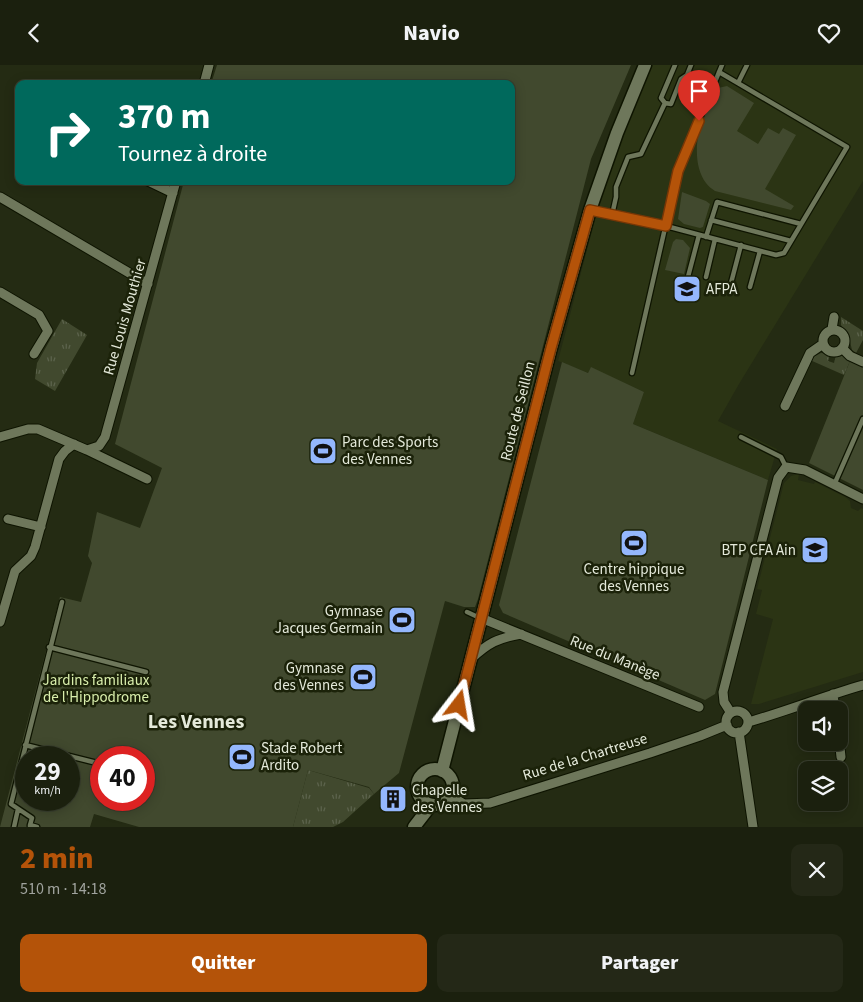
<!DOCTYPE html>
<html lang="fr">
<head>
<meta charset="utf-8">
<style>
  :root { --surface:#1b200e; --page:#242817; --text:#f1f3f6; --muted:#a0a39e; --line:#393e2e; --accent:#b45309 }
  body { margin:0; font-family:"Source Sans 3",sans-serif; background:var(--page); color:var(--text); height:100vh; display:flex; flex-direction:column; font-size:19px; white-space:nowrap }
  * { box-sizing:border-box; margin:0 }
  p { font-size:16px; color:var(--muted) }
  .icon { flex:none; width:28px; height:28px; fill:none; stroke:currentColor; stroke-width:2; stroke-linecap:round; stroke-linejoin:round }
  .map { position:relative; height:762px; overflow:hidden }
  .sheet { display:flex; flex-direction:column; background:var(--surface); flex:1 }
  .sheet>* { flex:none }
  .guide { position:absolute; left:15px; top:15px; width:500px; height:105px; border-radius:10px; box-shadow:0 2px 12px #0003,0 0 0 1px var(--line); background:#00695c; color:#fff; overflow:hidden }
  .controls { position:absolute; left:798px; top:636px; display:grid; gap:10px }
  .controls a { display:grid; place-items:center; width:50px; height:50px; border-radius:10px; background:var(--surface); box-shadow:0 2px 12px #0003,0 0 0 1px var(--line); font-size:25px }
  .speed { position:absolute; left:15px; top:681px; display:flex; gap:10px; font-size:25px; font-weight:700; text-align:center }
  .speed>* { display:grid; place-content:center; width:65px; height:65px; border-radius:50%; background:var(--surface); box-shadow:0 2px 12px #0003,0 0 0 1px var(--line); line-height:1 }
  .speed small { font-size:12px; font-weight:400 }
  .speed .limit { border:8px solid #d22; background:#fff; color:#111 }
  .pin { position:absolute; display:grid; place-items:center; width:42px; height:42px; color:#fff; margin:-51px -21px; border-radius:50% 50% 50% 0; rotate:-45deg; box-shadow:0 0 5px #0007 }
  .pin .icon { rotate:45deg }
  .me { position:absolute; width:55px; margin:-28px; rotate:14deg; stroke-linejoin:round; filter:drop-shadow(0 0 4px #0008) }
  .turn { display:flex; align-items:center; gap:18px; height:105px; padding:0 20px; font-size:22px }
  .turn .icon { width:65px; height:65px; stroke-width:2.5 }
  .turn b { display:block; font-size:35px; line-height:42px }
  .round { display:grid; place-items:center; flex:none; width:52px; height:52px; border-radius:10px; background:var(--page) }
  .overview { display:flex; align-items:center; justify-content:space-between; height:85px; padding:0 20px }
  h1 { font-size:30px; font-weight:800; line-height:38px; color:var(--accent) }
  .button { display:flex; gap:10px; margin-top:auto; padding:10px 20px }
  .button a { flex:1; height:58px; border-radius:10px; background:var(--accent); color:#fff; font-size:20px; font-weight:800; line-height:58px; text-align:center }
  .button a+a { background:var(--page); color:var(--text) }
  header { display:flex; justify-content:space-between; align-items:center; height:65px; padding:0 20px; background:var(--surface); font-size:22px; font-weight:800 }
  .map>svg:first-child { display:block }
  .built { fill:#2b3414 }
  .green { fill:#41492e; fill-rule:evenodd }
  .park { fill:url(#park-tufts) }
  .lines { fill:none; stroke-linecap:round; stroke-linejoin:round }
  .lane-casing { stroke:#0e1400; stroke-width:7 }
  .street-casing { stroke:#0e1400; stroke-width:11 }
  .secondary-casing { stroke:#0e1400; stroke-width:15 }
  .lane { stroke:#6e775b; stroke-width:4.5 }
  .street { stroke:#6e775b; stroke-width:9 }
  .secondary { stroke:#6e775b; stroke-width:12 }
  .route-casing { stroke:#753606; stroke-width:12 }
  .route { stroke:#b45309; stroke-width:9 }
  .labels { text-anchor:middle; dominant-baseline:central; stroke-width:5; stroke-linejoin:round; paint-order:stroke }
  .poi-label { font-size:15px; fill:#e4e9da; stroke:#1b2209; text-anchor:start }
  .street-label { font-size:15px; fill:#e4e9da; stroke:#1b2209 }
  .park-label { font-size:15px; fill:#d9eeac; stroke:#1b2209 }
  .district-label { font-size:20px; font-weight:bold; fill:#e4e9da; stroke:#1b2209 }
</style>
</head>
<body>
<header><svg class="icon" aria-label="back" viewBox="0 0 24 24"><path d="M15 5l-7 7 7 7"/></svg>Navio<svg class="icon" aria-label="heart" viewBox="0 0 24 24"><path d="M12 20l-8-8c-3-5 5-10 8-4 3-6 11-1 8 4z"/></svg></header>
<div class="map">
<svg width="863" height="762" viewBox="0 0 863 762">
  <defs>
    <pattern id="park-tufts" width="24" height="20" patternUnits="userSpaceOnUse" patternTransform="scale(1.25)"><rect width="24" height="20" fill="#41492e"/><path d="M3 7l-1-3M5 7V3M7 7l1-3M15 17l-1-3M17 17v-4M19 17l1-3" fill="none" stroke="#5c634c"/></pattern>
  </defs>
  <rect width="100%" height="100%" fill="#242b13"/>
  <!-- built -->
  <path class="built" d="M 650,0 L 863,0 L 863,116 L 739,319 L 718,356 L 777,384 L 768,415 L 633,359 L 644,327 L 591,303 L 588,308 L 558,296 L 600,135 L 618,79 Z
    M 799,409 L 798,415 L 814,419 L 815,417 L 845,432 L 850,436 L 851,443 L 858,446 L 861,443 L 863,444 L 863,607 L 759,639 L 751,639 L 773,554 L 756,549 L 762,525 L 757,524 L 784,418 L 791,411 Z"/>
  <!-- green -->
  <path class="green" d="M 217,0 L 631,0 L 591,94 L 478,534 L 475,542 L 464,542 L 445,536 L 399,708 L 374,729 L 369,722 L 308,705 L 293,762 L 139,762 L 94,749 L 90,762 L 0,762 L 60,532 L 81,537 L 92,498 L 88,491 L 97,447 L 140,463 L 162,403 L 115,379 L 184,116 L 511,116 L 511,19 L 211,19 ZM 26,692 L 69,692 L 69,735 L 26,735 ZM 101,692 L 144,692 L 144,735 L 101,735 Z
    M 727,21 L 754,38 L 737,66 L 758,79 L 768,63 L 779,69 L 783,63 L 796,70 L 765,124 L 794,141 L 791,145 L 715,126 C 712,124 708,121 706,118 C 687,92 701,46 718,23 Z
    M 682,127 L 706,136 L 710,139 L 703,162 L 700,163 L 684,159 L 678,154 Z
    M 676,174 L 683,175 L 690,183 L 684,209 L 665,205 L 673,177 Z
    M 850,296 L 863,302 L 863,425 L 809,398 Z
    M 562,297 L 588,308 L 591,302 L 644,327 L 633,359 L 768,415 L 715,629 L 705,635 L 503,548 L 499,540 Z"/>
  <!-- park -->
  <path class="park" d="M 841,252 L 863,266 L 863,275 L 856,288 L 852,285 L 849,272 L 841,260 Z
    M 62,254 L 87,270 L 55,326 L 35,314 L 37,298 Z
    M 821,288 L 830,289 L 828,296 L 834,298 L 836,291 L 843,291 L 850,296 L 844,310 L 810,295 L 815,291 Z
    M 308,705 L 369,723 L 374,729 L 343,757 L 333,762 L 293,762 Z"/>
  <g class="lines">
    <defs>
      <path id="lane" d="M 738,18 L 747,0
        M 665,38 L 671,39 L 681,14 L 687,10 L 691,0
        M 665,38 L 661,33 L 675,0
        M 590,145 L 666,161 L 776,190 L 784,188 L 847,82 L 719,7
        M 612,150 L 616,132 L 616,122 L 628,92 L 641,89 L 665,38
        M 711,155 L 791,176
        M 706,172 L 717,137 L 801,159
        M 706,212 L 715,174
        M 731,218 L 741,180
        M 750,222 L 760,186
        M 684,227 L 699,170
        M 632,308 L 678,106 L 722,0
        M 741,372 L 781,392 L 786,402
        M 834,420 L 863,354
        M 467,547 L 480,553
        M 49,582 L 146,607
        M 25,680 L 101,699
        M 30,760 L 32,753 L 11,739 L 62,537
        M 14,762 L 18,744
        M 30,762 L 30,760 L 37,762"/>
      <path id="street" d="M 204,19 L 209,0
        M 148,116 L 173,128
        M 0,132 L 148,219
        M 0,227 L 39,250 L 48,266 L 34,289
        M 832,264 L 834,252
        M823 276a11 11 0 1 1 22 0a11 11 0 1 1-22 0Z
        M 842,283 L 850,291 L 863,297
        M 785,341 L 810,288 L 823,279
        M 0,372 L 28,364 L 38,364 L 87,385 L 147,414
        M 87,385 L 99,381 L 105,372 L 176,116
        M 8,454 L 41,462
        M 481,553 L 699,642
        M 0,557 L 15,506 L 31,491 L 35,482 L 59,394 L 65,386 L 74,379
        M 471,594 C 488,578 498,573 521,569
        M 833,629 L 835,645
        M726 657a11 11 0 1 1 22 0a11 11 0 1 1-22 0Z
        M 731,648 L 724,637 L 723,627 L 778,413 L 786,402 L 805,405 L 863,434
        M 748,655 L 752,656 C 789,645 825,631 863,620
        M 739,667 L 753,762
        M 839,673 L 841,692
        M 451,731 L 464,739 L 490,738 L 650,688 L 700,671 L 727,660"/>
      <path id="secondary" d="M417 722a18 18 0 1 1 36 0a18 18 0 1 1-36 0Z
        M 442,706 L 551,283 L 590,145 L 617,68 L 645,0
        M 414,762 L 431,740"/>
    </defs>
    <!-- lane casing -->
    <use href="#lane" class="lane-casing"/>
    <!-- street casing -->
    <use href="#street" class="street-casing"/>
    <!-- secondary casing -->
    <use href="#secondary" class="secondary-casing"/>
    <!-- lane -->
    <use href="#lane" class="lane"/>
    <!-- street -->
    <use href="#street" class="street"/>
    <!-- secondary -->
    <use href="#secondary" class="secondary"/>
  </g>
  <g class="lines">
    <defs>
      <path id="route" d="M 459,640 L 551,283 L 590,145 L 666,161 L 678,106 L 699,56"/>
    </defs>
    <!-- route casing -->
    <use href="#route" class="route-casing"/>
    <!-- route -->
    <use href="#route" class="route"/>
  </g>
  <!-- icons -->
  <defs>
    <symbol id="university-square" viewBox="-11 -11 22 22"><rect x="-9" y="-9" width="18" height="18" rx="4" fill="#94b7fd" stroke="#1b2209"/><path d="M0-5L7-2L0 1L-7-2ZM-4 1L0 2.5L4 1V4Q0 6-4 4Z" fill="#111"/></symbol>
    <symbol id="stadium-square" viewBox="-11 -11 22 22"><rect x="-9" y="-9" width="18" height="18" rx="4" fill="#94b7fd" stroke="#1b2209"/><path d="M0-5a6.5 5 0 1 0 0 10a6.5 5 0 1 0 0-10ZM-3.5-1.8h7v3.6h-7Z" fill="#111"/></symbol>
    <symbol id="building-square" viewBox="-11 -11 22 22"><rect x="-9" y="-9" width="18" height="18" rx="4" fill="#94b7fd" stroke="#1b2209"/><path d="M-4-6H4V6H1V3H-1V6H-4ZM-2.5-4.3h1.7v1.8h-1.7ZM.8-4.3h1.7v1.8H.8ZM-2.5-1h1.7V.8h-1.7ZM.8-1h1.7V.8H.8Z" fill="#111"/></symbol>
  </defs>
  <g fill-rule="evenodd">
    <use href="#university-square" x="671" y="208" width="32" height="32"/>
    <use href="#stadium-square" x="307" y="370" width="32" height="32"/>
    <use href="#stadium-square" x="618" y="462" width="32" height="32"/>
    <use href="#university-square" x="799" y="469" width="32" height="32"/>
    <use href="#stadium-square" x="386" y="539" width="32" height="32"/>
    <use href="#stadium-square" x="347" y="596" width="32" height="32"/>
    <use href="#stadium-square" x="226" y="676" width="32" height="32"/>
    <use href="#building-square" x="377" y="718" width="32" height="32"/>
  </g>
  <g class="labels">
    <!-- poi labels -->
    <g class="poi-label">
      <text x="706" y="224">AFPA</text>
      <text x="342" y="377">Parc des Sports<tspan x="342" dy="17">des Vennes</tspan></text>
      <text x="796" y="485" text-anchor="end">BTP CFA Ain</text>
      <text x="634" y="504" text-anchor="middle">Centre hippique<tspan x="634" dy="17">des Vennes</tspan></text>
      <text x="383" y="546" text-anchor="end">Gymnase<tspan x="383" dy="17">Jacques Germain</tspan></text>
      <text x="344" y="603" text-anchor="end">Gymnase<tspan x="344" dy="17">des Vennes</tspan></text>
      <text x="261" y="683">Stade Robert<tspan x="261" dy="17">Ardito</tspan></text>
      <text x="412" y="725">Chapelle<tspan x="412" dy="17">des Vennes</tspan></text>
    </g>
    <!-- street labels -->
    <g class="street-label">
      <text transform="translate(125 252) rotate(-74)">Rue Louis Mouthier</text>
      <text transform="translate(518 346) rotate(-76)">Route de Seillon</text>
      <text transform="translate(615 593) rotate(22)">Rue du Manège</text>
      <text transform="translate(585 692) rotate(-17)">Rue de la Chartreuse</text>
    </g>
    <!-- park labels -->
    <g class="park-label">
      <text x="96" y="615">Jardins familiaux<tspan x="96" dy="17">de l'Hippodrome</tspan></text>
    </g>
    <!-- district labels -->
    <g class="district-label">
      <text x="196" y="657">Les Vennes</text>
    </g>
  </g>
</svg>
<div class="controls">
<a><svg class="icon" aria-label="sound" viewBox="0 0 24 24"><path d="M4 9h4l5-4v14l-5-4H4zM17 9q2 3 0 6"/></svg></a>
<a><svg class="icon" aria-label="layers" viewBox="0 0 24 24"><path d="M12 4l9 5-9 5-9-5zM3 14l9 5 9-5"/></svg></a>
</div>
<div class="speed"><div>29<small>km/h</small></div><div class="limit">40</div></div>
<div class="pin" style="left:699px;top:56px;background:#d93025"><svg class="icon" aria-label="arrive" viewBox="0 0 24 24"><path d="M6 21V4h12l-3 4 3 4H6"/></svg></div>
<svg class="me" style="left:459px;top:640px" viewBox="-20 -20 40 40"><path d="M0-17L14 15 0 8-14 15z" fill="#b45309" stroke="#fff" stroke-width="4"/></svg>
<div class="guide">
<div class="turn"><svg class="icon" aria-label="right" viewBox="0 0 24 24"><path d="M7 20v-9h11M14 6l5 5-5 5"/></svg><div><b>370 m</b>Tournez à droite</div></div>
</div>
</div>
<section class="sheet">
<div class="overview"><div><h1>2 min</h1><p>510 m · 14:18</p></div><a class="round"><svg class="icon" aria-label="close" viewBox="0 0 24 24"><path d="M6 6l12 12M18 6L6 18"/></svg></a></div>
<div class="button"><a>Quitter</a><a>Partager</a></div>
</section>
</body>
</html>
